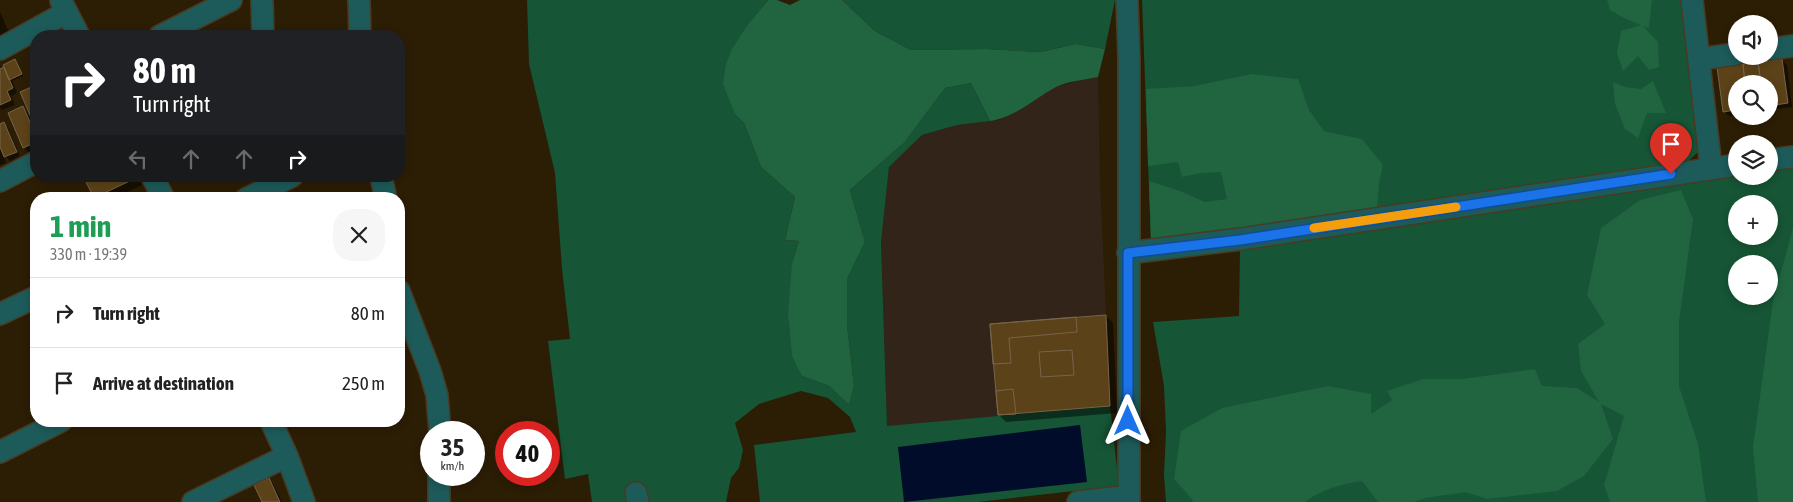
<!DOCTYPE html>
<html lang="en">
<head>
<meta charset="utf-8">
<style>
  :root { --surface:#fff; --page:#f6f6f6; --text:#222; --muted:#767676; --line:#e0e0e0 }
  body { margin:0; font-family:"Asap Condensed",sans-serif; background:var(--page); color:var(--text); height:100vh; display:flex; flex-direction:column; font-size:19px; white-space:nowrap }
  * { box-sizing:border-box; margin:0 }
  p { font-size:16px; color:var(--muted) }
  .icon { flex:none; width:28px; height:28px; fill:none; stroke:currentColor; stroke-width:2; stroke-linecap:round; stroke-linejoin:round }
  .map { position:relative; flex:1; overflow:hidden }
  .drawer { position:absolute; left:30px; top:192px; width:375px; height:235px; display:flex; flex-direction:column; background:var(--surface); border-radius:20px; box-shadow:0 2px 8px #0003 }
  .drawer>* { flex:none }
  .guide { position:absolute; left:30px; top:30px; width:375px; height:152px; border-radius:20px; box-shadow:0 2px 8px #0003; background:#202124; color:#fff; overflow:hidden }
  .tools { position:absolute; left:1728px; top:15px; display:grid; gap:10px }
  .tools a { display:grid; place-items:center; width:50px; height:50px; border-radius:50%; background:var(--surface); box-shadow:0 2px 8px #0003; font-size:25px }
  .speed { position:absolute; left:420px; top:421px; display:flex; gap:10px; font-size:25px; font-weight:700; text-align:center }
  .speed>* { display:grid; place-content:center; width:65px; height:65px; border-radius:50%; background:var(--surface); box-shadow:0 2px 8px #0003; line-height:1 }
  .speed small { font-size:12px; font-weight:400 }
  .speed .limit { border:8px solid #d22; background:#fff; color:#111 }
  .pin { position:absolute; display:grid; place-items:center; width:42px; height:42px; color:#fff; margin:-51px -21px; border-radius:50% 50% 50% 0; rotate:-45deg; box-shadow:0 0 5px #0007 }
  .pin .icon { rotate:45deg }
  .me { position:absolute; width:55px; margin:-28px; rotate:0deg; stroke-linejoin:round; filter:drop-shadow(0 0 4px #0008) }
  .turn { display:flex; align-items:center; gap:18px; height:105px; padding:0 20px; font-size:22px }
  .turn .icon { width:65px; height:65px; stroke-width:2.5 }
  .turn b { display:block; font-size:35px; line-height:42px }
  .lanes { display:flex; align-items:center; height:48px; padding:0 20px; background:#0003; justify-content:center; gap:25px; direction:ltr }
  .lanes .off { opacity:.35 }
  .round { display:grid; place-items:center; flex:none; width:52px; height:52px; border-radius:20px; background:var(--page) }
  .headline { display:flex; align-items:center; justify-content:space-between; height:85px; padding:0 20px }
  h1 { font-size:30px; font-weight:700; line-height:38px; color:#1e9e55 }
  ul { padding:0; list-style:none }
  li { display:flex; align-items:center; gap:15px; height:70px; padding:0 20px; border-top:1px solid var(--line) }
  li div { flex:1 }
  li b { display:block; font-size:19px }
  li em { font-style:normal }
  .map>svg:first-child { display:block }
  .industrial { fill:#332419 }
  .green { fill:#165535; fill-rule:evenodd }
  .forest { fill:#206440 }
  .water { fill:#000c2a }
  .shadow { fill:#0007 }
  .building { fill:#5c4218; stroke:#76644b }
  .lines { fill:none; stroke-linecap:round; stroke-linejoin:round }
  .minor-casing { stroke:#483a23; stroke-width:24 }
  .minor { stroke:#1d5b5a; stroke-width:21 }
  .route-casing { stroke:#114b97; stroke-width:12 }
  .route { stroke:#1a73e8; stroke-width:9 }
  .slow { stroke:#f59e0b; stroke-width:9 }
</style>
</head>
<body>
<div class="map">
<svg width="1793" height="502" viewBox="0 0 1793 502">
  <rect width="100%" height="100%" fill="#2c1d05"/>
  <!-- industrial -->
  <path class="industrial" d="M 1098,77 L 1100,180 L 1110,406 L 887,427 L 881,242 L 889,167 L 922,135 L 957,125 L 999,120 L 1010,115 L 1058,86 Z"/>
  <!-- green -->
  <path class="green" d="M 527,0 L 768,0 L 748,24 L 735,114 L 744,123 L 761,167 L 795,197 L 785,240 L 799,241 L 792,263 L 802,376 L 829,386 L 849,405 L 854,386 L 847,324 L 847,279 L 865,242 L 850,190 L 905,142 L 945,88 L 971,83 L 990,121 L 957,125 L 922,135 L 889,167 L 881,242 L 887,426 L 1110,406 L 1119,486 L 977,502 L 760,502 L 754,445 L 856,432 L 850,417 L 828,398 L 801,391 L 759,404 L 735,423 L 743,450 L 739,468 L 731,478 L 726,502 L 592,502 L 588,474 L 565,479 L 548,341 L 570,339 L 562,269 L 555,173 L 529,64 Z
    M 842,0 L 1115,0 L 1105,49 L 1075,44 L 1041,52 L 986,49 L 911,50 L 875,31 Z
    M 1142,0 L 1686,0 L 1698,152 L 1683,166 L 1151,242 Z
    M 1793,168 L 1793,502 L 1166,502 L 1164,475 L 1166,431 L 1164,386 L 1153,322 L 1239,316 L 1240,247 L 1320,235 L 1420,224 L 1450,216 L 1736,174 L 1736,176 L 1769,176 L 1769,171 ZM 1736,204 L 1769,204 L 1769,236 L 1736,236 ZM 1736,264 L 1769,264 L 1769,296 L 1736,296 Z"/>
  <!-- forest -->
  <path class="forest" d="M 768,0 L 777,0 L 790,5 L 800,0 L 842,0 L 875,31 L 911,50 L 986,49 L 1041,52 L 1075,44 L 1105,49 L 1098,77 C 1085,80 1068,81 1056,87 C 1034,99 1014,118 990,121 L 971,83 L 945,88 L 905,142 L 850,190 L 865,242 L 847,279 L 847,324 L 854,386 L 849,405 L 829,386 L 802,376 L 792,356 L 788,313 L 792,263 L 799,241 L 785,240 L 795,197 L 761,167 L 744,123 L 735,114 L 723,84 L 726,64 L 732,49 L 748,24 Z
    M 1607,0 L 1652,0 L 1649,28 L 1643,26 L 1658,42 L 1659,67 L 1649,70 L 1638,56 L 1623,71 L 1617,53 L 1621,31 L 1641,25 L 1626,19 L 1610,10 Z
    M 1252,74 L 1298,79 L 1309,110 L 1324,131 L 1362,139 L 1383,165 L 1379,183 L 1377,210 L 1151,242 L 1149,181 L 1180,191 L 1205,202 L 1227,199 L 1221,172 L 1201,173 L 1182,177 L 1178,162 L 1148,166 L 1146,89 L 1194,86 Z
    M 1653,81 L 1666,113 L 1647,113 L 1638,138 L 1625,129 L 1615,104 L 1613,82 L 1625,87 L 1641,89 Z
    M 1681,190 L 1693,219 L 1679,322 L 1679,386 L 1698,444 L 1706,502 L 1610,502 L 1604,485 L 1624,416 L 1601,404 L 1613,439 L 1584,476 L 1557,491 L 1487,499 L 1466,492 L 1425,498 L 1414,502 L 1378,502 L 1362,481 C 1342,484 1322,489 1305,502 L 1193,502 L 1192,499 L 1174,479 L 1181,431 L 1222,408 L 1328,386 L 1371,394 L 1371,414 L 1392,400 L 1387,391 L 1423,379 L 1462,379 L 1535,369 L 1542,386 L 1577,388 L 1599,402 L 1581,371 L 1578,344 L 1605,324 L 1587,295 L 1601,228 L 1640,200 Z
    M 1793,228 L 1793,502 L 1758,502 L 1753,447 L 1773,301 Z"/>
  <!-- water -->
  <path class="water" d="M 1080,425 L 1087,482 L 904,502 L 898,447 Z"/>
  <!-- shadow -->
  <path class="shadow" d="M 0,12 L 10,35 L 0,40 Z
    M 15,60 L 23,76 L 12,81 L 17,93 L 11,96 L 15,105 L 2,110 L 0,108 L 0,70 Z
    M 1782,60 L 1787,65 L 1792,107 L 1769,110 L 1769,84 L 1736,84 L 1736,115 L 1729,116 L 1724,111 L 1719,69 Z
    M 36,87 L 36,148 L 28,152 L 24,147 L 23,108 L 27,112 L 33,126 L 36,125 L 22,93 Z
    M 4,124 L 8,128 L 20,156 L 10,161 L 2,152 L 6,163 L 0,165 L 0,126 Z
    M 85,176 L 138,176 L 142,185 L 113,199 L 96,199 Z
    M 1106,316 L 1113,323 L 1117,413 L 1006,422 L 999,415 Z
    M 269,479 L 273,484 L 282,502 L 263,502 Z"/>
  <!-- building -->
  <path class="building" d="M 15,59 L 22,74 L 9,80 L 3,65 Z
    M 1782,59 L 1788,103 L 1769,106 L 1769,84 L 1761,84 L 1758,62 Z
    M 1758,62 L 1761,84 L 1745,84 L 1743,64 Z
    M 1743,64 L 1745,84 L 1736,84 L 1736,110 L 1723,112 L 1717,67 Z
    M 4,67 L 13,88 L 7,91 L 11,100 L 0,105 L 0,69 Z
    M 36,85 L 36,129 L 20,92 Z
    M 23,106 L 36,136 L 36,142 L 23,148 L 8,113 Z
    M 4,122 L 17,152 L 4,157 L 0,147 L 0,124 Z
    M 83,176 L 135,176 L 136,178 L 94,198 Z
    M 1106,315 L 1110,406 L 998,415 L 990,324 Z
    M 1076,317 L 1077,332 L 1009,338 L 1011,363 L 993,364 L 990,324 Z
    M 1072,350 L 1074,375 L 1041,377 L 1039,352 Z
    M 1013,389 L 1016,414 L 998,415 L 996,391 Z
    M 269,478 L 280,502 L 262,502 L 254,485 Z"/>
  <g class="lines">
    <defs>
      <path id="minor" d="M 262,0 L 263,36
        M 359,0 L 360,36
        M 1127,0 L 1129,57 L 1129,502
        M 1692,0 L 1711,168
        M 61,1 L 79,36
        M 160,36 L 231,0
        M 0,49 L 67,12
        M 1769,49 L 1793,46
        M 1699,59 L 1736,54
        M 1769,160 L 1793,157
        M 152,176 L 164,199
        M 381,176 L 386,199
        M 0,181 L 36,162
        M 246,199 L 292,176
        M 1128,253 L 1241,239 L 1736,165
        M 399,291 L 430,371 L 437,395 L 440,432
        M 0,314 L 36,297
        M 271,421 L 287,456 L 304,502
        M 0,452 L 61,421
        M 439,475 L 439,502
        M 636,493 L 638,502
        M 193,502 L 287,456
        M 1078,502 L 1129,496"/>
    </defs>
    <!-- minor casing -->
    <use href="#minor" class="minor-casing"/>
    <!-- minor -->
    <use href="#minor" class="minor"/>
  </g>
  <g class="lines">
    <defs>
      <path id="route" d="M 1128,421 L 1128,253 L 1240,240 L 1671,174"/>
    </defs>
    <!-- route casing -->
    <use href="#route" class="route-casing"/>
    <!-- route -->
    <use href="#route" class="route"/>
    <!-- slow -->
    <path class="slow" d="M 1314,228 L 1456,207"/>
  </g>
</svg>
<div class="tools">
<a><svg class="icon" aria-label="sound" viewBox="0 0 24 24"><path d="M4 9h4l5-4v14l-5-4H4zM17 9q2 3 0 6"/></svg></a>
<a><svg class="icon" aria-label="search" viewBox="0 0 24 24"><circle cx="10" cy="10" r="6"/><path d="M15 15l6 6"/></svg></a>
<a><svg class="icon" aria-label="layers" viewBox="0 0 24 24"><path d="M12 4l9 5-9 5-9-5zM3 14l9 5 9-5"/></svg></a>
<a>+</a>
<a>−</a>
</div>
<div class="speed"><div>35<small>km/h</small></div><div class="limit">40</div></div>
<div class="pin" style="left:1671px;top:174px;background:#d93025"><svg class="icon" aria-label="arrive" viewBox="0 0 24 24"><path d="M6 21V4h12l-3 4 3 4H6"/></svg></div>
<svg class="me" style="left:1128px;top:421px" viewBox="-20 -20 40 40"><path d="M0-17L14 15 0 8-14 15z" fill="#1a73e8" stroke="#fff" stroke-width="4"/></svg>
<div class="guide">
<div class="turn"><svg class="icon" aria-label="right" viewBox="0 0 24 24"><path d="M7 20v-9h11M14 6l5 5-5 5"/></svg><div><b>80 m</b>Turn right</div></div>
<div class="lanes"><svg class="icon off" aria-label="left" viewBox="0 0 24 24"><path d="M17 20v-9H6M10 6l-5 5 5 5"/></svg><svg class="icon off" aria-label="ahead" viewBox="0 0 24 24"><path d="M12 20V5M6 11l6-6 6 6"/></svg><svg class="icon off" aria-label="ahead" viewBox="0 0 24 24"><path d="M12 20V5M6 11l6-6 6 6"/></svg><svg class="icon" aria-label="right" viewBox="0 0 24 24"><path d="M7 20v-9h11M14 6l5 5-5 5"/></svg></div>
</div>
<section class="drawer">
<div class="headline"><div><h1>1 min</h1><p>330 m · 19:39</p></div><a class="round"><svg class="icon" aria-label="close" viewBox="0 0 24 24"><path d="M6 6l12 12M18 6L6 18"/></svg></a></div>
<ul>
<li><svg class="icon" aria-label="right" viewBox="0 0 24 24"><path d="M7 20v-9h11M14 6l5 5-5 5"/></svg><div><b>Turn right</b></div><em>80 m</em></li>
<li><svg class="icon" aria-label="arrive" viewBox="0 0 24 24"><path d="M6 21V4h12l-3 4 3 4H6"/></svg><div><b>Arrive at destination</b></div><em>250 m</em></li>
</ul>
</section>
</div>
</body>
</html>
